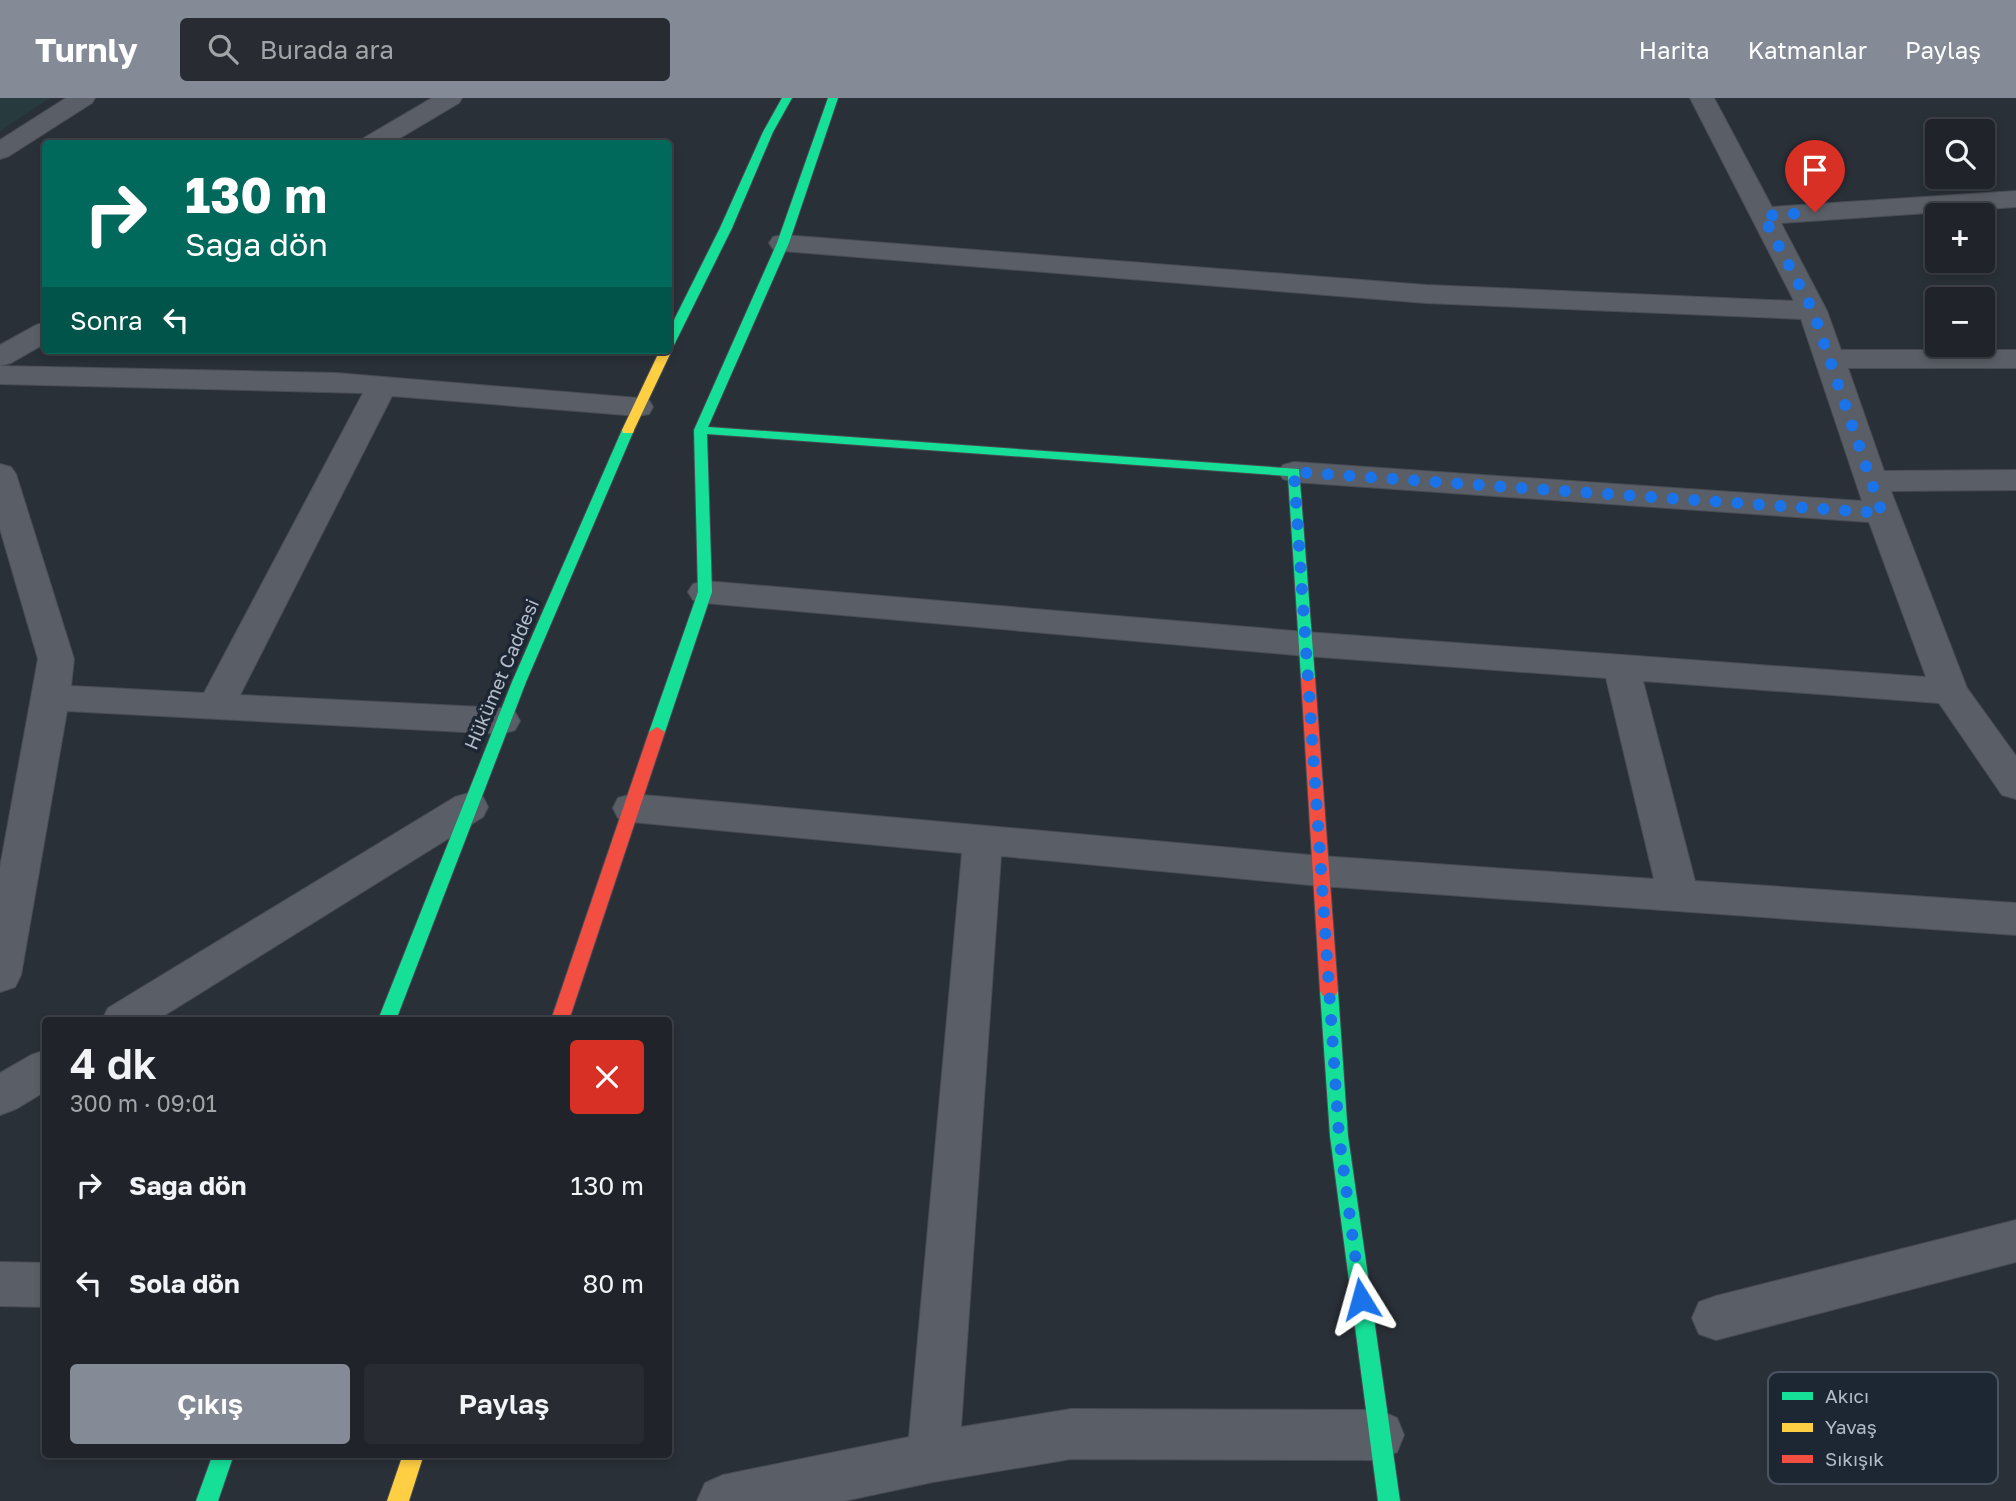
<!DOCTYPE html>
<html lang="tr">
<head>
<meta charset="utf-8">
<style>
  :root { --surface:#20242a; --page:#282c32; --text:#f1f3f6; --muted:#a2a4a8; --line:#3d4147; --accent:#848b96 }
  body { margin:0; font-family:"Golos Text",sans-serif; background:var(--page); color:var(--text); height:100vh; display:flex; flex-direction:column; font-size:26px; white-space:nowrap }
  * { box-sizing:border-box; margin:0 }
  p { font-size:23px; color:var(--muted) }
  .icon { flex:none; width:38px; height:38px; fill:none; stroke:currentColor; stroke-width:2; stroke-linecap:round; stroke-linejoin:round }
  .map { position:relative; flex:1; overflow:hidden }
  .details { position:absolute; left:42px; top:919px; width:630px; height:441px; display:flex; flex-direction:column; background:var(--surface); border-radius:7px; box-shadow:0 4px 10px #0003,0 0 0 2px var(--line) }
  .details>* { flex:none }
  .banner { position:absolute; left:42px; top:42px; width:630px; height:214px; border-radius:7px; box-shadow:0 4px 10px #0003,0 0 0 2px var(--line); background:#00695c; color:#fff; overflow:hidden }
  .tools { position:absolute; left:1925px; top:21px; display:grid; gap:14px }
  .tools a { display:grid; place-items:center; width:70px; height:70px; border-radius:7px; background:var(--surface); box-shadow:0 4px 10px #0003,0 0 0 2px var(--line); font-size:35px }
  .pin { position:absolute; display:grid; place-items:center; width:60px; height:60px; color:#fff; margin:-72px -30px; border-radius:50% 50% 50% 0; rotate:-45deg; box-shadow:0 0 7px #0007 }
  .pin .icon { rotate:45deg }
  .me { position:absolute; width:77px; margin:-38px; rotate:352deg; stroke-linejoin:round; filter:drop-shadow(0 0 5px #0008) }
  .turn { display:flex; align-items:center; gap:24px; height:147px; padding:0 28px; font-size:32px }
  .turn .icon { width:91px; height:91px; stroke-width:2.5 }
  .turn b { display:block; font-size:49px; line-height:60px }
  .then { display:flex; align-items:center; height:66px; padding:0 28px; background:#0003; gap:14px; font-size:26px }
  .round { display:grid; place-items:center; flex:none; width:74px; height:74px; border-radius:7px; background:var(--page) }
  .headline { display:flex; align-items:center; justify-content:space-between; height:119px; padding:0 28px }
  h1 { font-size:42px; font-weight:600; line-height:52px }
  .button { display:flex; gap:14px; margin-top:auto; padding:14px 28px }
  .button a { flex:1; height:80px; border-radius:7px; background:var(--accent); color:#fff; font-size:28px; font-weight:600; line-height:80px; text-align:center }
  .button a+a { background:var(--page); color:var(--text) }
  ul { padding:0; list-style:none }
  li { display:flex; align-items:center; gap:21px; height:98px; padding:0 28px }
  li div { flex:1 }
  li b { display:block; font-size:26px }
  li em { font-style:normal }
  header { display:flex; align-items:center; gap:42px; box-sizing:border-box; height:98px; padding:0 35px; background:var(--accent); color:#fff }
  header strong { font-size:33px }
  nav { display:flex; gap:38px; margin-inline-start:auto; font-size:24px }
  .search { width:490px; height:63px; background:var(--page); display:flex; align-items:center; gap:18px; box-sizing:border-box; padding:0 24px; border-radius:7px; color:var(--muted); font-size:26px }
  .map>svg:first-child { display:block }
  .green { fill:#273a3e }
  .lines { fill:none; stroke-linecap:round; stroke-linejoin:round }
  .street-casing { stroke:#484c53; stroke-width:2 }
  .fast-casing { stroke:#484c53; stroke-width:2 }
  .slow-casing { stroke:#484c53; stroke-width:2 }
  .jam-casing { stroke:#484c53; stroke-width:2 }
  .street { fill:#5a5e66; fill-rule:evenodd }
  .fast { fill:#16e098; fill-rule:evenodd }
  .slow { fill:#ffcf43; fill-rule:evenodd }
  .jam { fill:#f24e42; fill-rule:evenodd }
  .route { stroke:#1a73e8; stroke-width:12; stroke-dasharray:0 21.6 }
  .labels { text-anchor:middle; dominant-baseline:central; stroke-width:7; stroke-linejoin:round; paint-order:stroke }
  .street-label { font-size:19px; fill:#b4bcc9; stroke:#1d2633 }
  .key { fill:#1d2633; stroke:#4a5360; stroke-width:2 }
  .key-label { font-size:19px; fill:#b4bcc9 }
</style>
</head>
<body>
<header>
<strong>Turnly</strong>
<div class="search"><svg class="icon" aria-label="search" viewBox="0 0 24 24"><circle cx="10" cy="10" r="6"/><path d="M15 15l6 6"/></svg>Burada ara</div>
<nav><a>Harita</a><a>Katmanlar</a><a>Paylaş</a></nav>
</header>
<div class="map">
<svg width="2016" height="1403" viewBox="0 0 2016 1403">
  <rect width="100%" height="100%" fill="#2a3038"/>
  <!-- green -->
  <path class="green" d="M 0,0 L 50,0 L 0,33 Z"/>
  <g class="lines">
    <defs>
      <path id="street" d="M 66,0 L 95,0 L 92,5 L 9,58 L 0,61 L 0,42 Z
        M 432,0 L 462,0 L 459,5 L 390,46 L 358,46 L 362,41 Z
        M 1690,0 L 1714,0 L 1772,109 L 2016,93 L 2016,109 L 1781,125 L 1827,213 L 1841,252 L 2016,252 L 2016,270 L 1848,270 L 1884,373 L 2016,372 L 2016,392 L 1891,393 L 1967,590 L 2016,658 L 2016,701 L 2002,697 L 1939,605 L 1643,583 L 1695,783 L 2016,805 L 2016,837 L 1321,788 L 1001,758 L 961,1329 L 1071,1311 L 1379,1312 L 1397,1320 L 1404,1337 L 1397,1354 L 1379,1362 L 1071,1361 L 933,1384 L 844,1403 L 697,1403 L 705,1385 L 723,1377 L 909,1339 L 962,755 L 632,724 L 618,720 L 613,710 L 618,700 L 632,696 L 1321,758 L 1654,781 L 1606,580 L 1306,558 L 705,505 L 693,502 L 688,494 L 693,486 L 705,483 L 1306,534 L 1926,579 L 1869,424 L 1294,384 L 1283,381 L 1278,374 L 1283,367 L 1294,364 L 1862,403 L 1801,221 L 1426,205 L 783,153 L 773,151 L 769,145 L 773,139 L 783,137 L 1426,187 L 1794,203 Z
        M 46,224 L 46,245 L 11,265 L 0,268 L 336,275 L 638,300 L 649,302 L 653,309 L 649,316 L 638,318 L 392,298 L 240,597 L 502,610 L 515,614 L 520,623 L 515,632 L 502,636 L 67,613 L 21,877 L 15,889 L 0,894 L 0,769 L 38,561 L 0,431 L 0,366 L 11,369 L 16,376 L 74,561 L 71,588 L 204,595 L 363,295 L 0,286 L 0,247 L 36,227 Z
        M 469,695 L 483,699 L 488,709 L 483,719 L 157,922 L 102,922 L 108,910 L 455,699 Z
        M 46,952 L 46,993 L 16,1011 L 0,1017 L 0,975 L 31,957 Z
        M 2016,1122 L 2016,1164 L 1716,1242 L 1699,1236 L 1692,1220 L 1699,1204 L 1716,1198 Z
        M 0,1164 L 46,1165 L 46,1209 L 0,1208 Z"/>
      <path id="fast" d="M 782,0 L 792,0 L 773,34 L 732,130 L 674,247 L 668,251 L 668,234 L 720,130 L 763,34 Z
        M 828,0 L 838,0 L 789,145 L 708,329 L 1299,371 L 1315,580 L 1313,584 L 1303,584 L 1301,580 L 1288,378 L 707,336 L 712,494 L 665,634 L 662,638 L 652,638 L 649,634 L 698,494 L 694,332 L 777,145 Z
        M 628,328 L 634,332 L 526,584 L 396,922 L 378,922 L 512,584 L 622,332 Z
        M 1329,886 L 1335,888 L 1338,893 L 1348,1038 L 1400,1403 L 1378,1403 L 1330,1038 L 1320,893 L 1323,888 Z
        M 213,1356 L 234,1356 L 218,1403 L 196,1403 Z"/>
      <path id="slow" d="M 668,249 L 672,252 L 634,332 L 633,335 L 623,335 L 622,332 L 660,252 L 668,252 Z
        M 403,1356 L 424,1356 L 409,1403 L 387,1403 Z"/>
      <path id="jam" d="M 1308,575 L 1315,580 L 1338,893 L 1335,898 L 1329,900 L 1323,898 L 1320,893 L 1301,580 Z
        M 657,629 L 665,634 L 569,922 L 551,922 L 649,634 Z"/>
    </defs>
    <!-- street casing -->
    <use href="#street" class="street-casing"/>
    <!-- fast casing -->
    <use href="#fast" class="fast-casing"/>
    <!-- slow casing -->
    <use href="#slow" class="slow-casing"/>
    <!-- jam casing -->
    <use href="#jam" class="jam-casing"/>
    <!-- street -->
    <use href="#street" class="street"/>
    <!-- fast -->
    <use href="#fast" class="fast"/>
    <!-- slow -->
    <use href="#slow" class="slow"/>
    <!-- jam -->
    <use href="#jam" class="jam"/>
  </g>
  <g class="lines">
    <!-- route -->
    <path class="route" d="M 1361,1201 L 1339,1038 L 1294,374 L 1882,415 L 1813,213 L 1763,118 L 1815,114"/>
  </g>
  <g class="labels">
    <!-- street labels -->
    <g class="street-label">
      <text transform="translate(501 576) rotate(-67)">Hükümet Caddesi</text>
    </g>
  </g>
  <!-- legend -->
  <rect x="1768" y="1274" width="230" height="112" rx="10" class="key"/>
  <rect x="1782" y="1294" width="31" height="8" fill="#16e098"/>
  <rect x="1782" y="1325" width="31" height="9" fill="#ffcf43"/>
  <rect x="1782" y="1357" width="31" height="8" fill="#f24e42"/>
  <g class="key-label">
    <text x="1825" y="1305">Akıcı</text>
    <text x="1825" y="1336">Yavaş</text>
    <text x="1825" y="1368">Sıkışık</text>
  </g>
</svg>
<div class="tools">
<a><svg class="icon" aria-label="search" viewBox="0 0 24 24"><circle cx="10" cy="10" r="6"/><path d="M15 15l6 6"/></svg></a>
<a>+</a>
<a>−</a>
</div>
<div class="pin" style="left:1815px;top:114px;background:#d93025"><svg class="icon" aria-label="arrive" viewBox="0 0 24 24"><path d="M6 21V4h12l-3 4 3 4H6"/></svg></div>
<svg class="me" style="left:1361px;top:1201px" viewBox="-20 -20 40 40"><path d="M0-17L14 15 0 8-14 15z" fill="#1a73e8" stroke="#fff" stroke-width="4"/></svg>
<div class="banner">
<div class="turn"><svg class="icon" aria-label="right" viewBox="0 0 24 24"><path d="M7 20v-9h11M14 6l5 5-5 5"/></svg><div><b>130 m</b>Sağa dön</div></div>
<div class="then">Sonra<svg class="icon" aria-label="left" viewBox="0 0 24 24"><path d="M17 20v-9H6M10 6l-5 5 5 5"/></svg></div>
</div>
<section class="details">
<div class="headline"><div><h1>4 dk</h1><p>300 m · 09:01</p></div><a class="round" style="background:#d93025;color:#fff"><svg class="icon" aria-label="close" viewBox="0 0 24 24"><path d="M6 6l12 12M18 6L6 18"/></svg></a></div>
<ul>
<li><svg class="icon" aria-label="right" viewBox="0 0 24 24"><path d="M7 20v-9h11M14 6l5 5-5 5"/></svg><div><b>Sağa dön</b></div><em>130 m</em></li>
<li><svg class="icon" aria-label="left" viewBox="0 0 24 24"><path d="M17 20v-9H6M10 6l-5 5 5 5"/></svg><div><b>Sola dön</b></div><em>80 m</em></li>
</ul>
<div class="button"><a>Çıkış</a><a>Paylaş</a></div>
</section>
</div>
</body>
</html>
